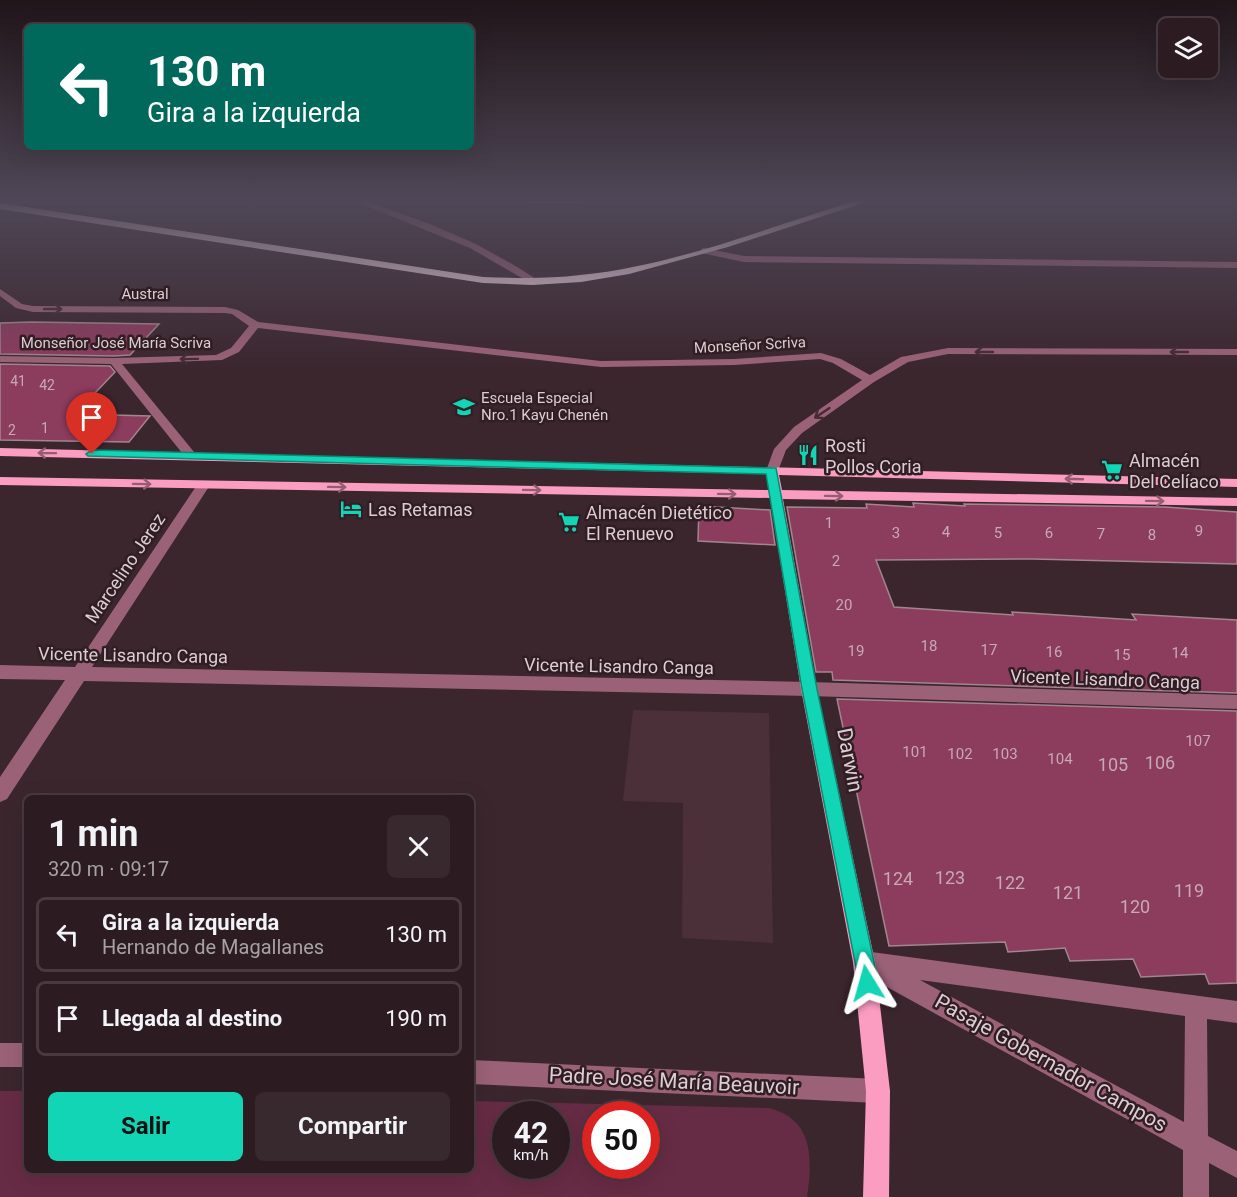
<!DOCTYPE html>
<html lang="es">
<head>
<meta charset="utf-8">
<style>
  :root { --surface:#2c1c22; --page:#38292f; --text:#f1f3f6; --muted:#a6a1a5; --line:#483a40; --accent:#11d5b4 }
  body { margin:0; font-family:Roboto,sans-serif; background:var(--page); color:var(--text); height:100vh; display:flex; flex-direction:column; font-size:22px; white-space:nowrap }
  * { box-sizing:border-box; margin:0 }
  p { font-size:20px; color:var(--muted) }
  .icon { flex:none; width:33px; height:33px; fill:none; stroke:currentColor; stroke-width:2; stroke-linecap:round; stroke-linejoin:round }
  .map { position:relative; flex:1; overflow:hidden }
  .drawer { position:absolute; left:24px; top:795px; width:450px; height:378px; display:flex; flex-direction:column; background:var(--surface); border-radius:9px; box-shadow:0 6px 24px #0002,0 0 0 2px var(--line) }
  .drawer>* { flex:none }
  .hud { position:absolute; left:24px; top:24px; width:450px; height:126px; border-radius:9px; box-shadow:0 6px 24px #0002,0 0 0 2px var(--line); background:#00695c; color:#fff; overflow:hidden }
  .buttons { position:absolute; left:1158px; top:18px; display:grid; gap:12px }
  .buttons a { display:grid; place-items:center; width:60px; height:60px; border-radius:9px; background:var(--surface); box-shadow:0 6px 24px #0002,0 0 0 2px var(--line); font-size:30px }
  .speed { position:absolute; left:492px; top:1101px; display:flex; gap:12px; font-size:30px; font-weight:700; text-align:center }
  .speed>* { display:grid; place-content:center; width:78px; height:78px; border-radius:50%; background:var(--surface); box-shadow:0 6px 24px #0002,0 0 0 2px var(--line); line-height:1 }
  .speed small { font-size:15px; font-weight:400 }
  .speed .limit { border:9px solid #d22; background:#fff; color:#111 }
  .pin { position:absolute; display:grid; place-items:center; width:51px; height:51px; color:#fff; margin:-62px -26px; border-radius:50% 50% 50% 0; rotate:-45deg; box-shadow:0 0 6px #0007 }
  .pin .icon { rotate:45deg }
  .me { position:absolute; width:66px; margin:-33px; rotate:352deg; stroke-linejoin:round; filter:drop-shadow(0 0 4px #0008) }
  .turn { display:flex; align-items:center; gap:21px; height:126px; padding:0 24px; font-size:27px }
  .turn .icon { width:78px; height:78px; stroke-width:2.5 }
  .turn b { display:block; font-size:42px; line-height:51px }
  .round { display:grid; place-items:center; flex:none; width:63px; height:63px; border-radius:9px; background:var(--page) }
  .head { display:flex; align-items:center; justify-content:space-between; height:102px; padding:0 24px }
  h1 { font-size:36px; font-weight:700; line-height:45px }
  .action { display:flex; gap:12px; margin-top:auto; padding:12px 24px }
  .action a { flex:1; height:69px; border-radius:9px; background:var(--accent); color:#111; font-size:24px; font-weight:700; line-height:69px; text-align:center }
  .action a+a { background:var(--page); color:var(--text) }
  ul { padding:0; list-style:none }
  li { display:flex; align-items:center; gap:18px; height:75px; margin:0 12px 9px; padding:0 12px; border:3px solid var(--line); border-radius:9px }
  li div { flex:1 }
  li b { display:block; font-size:22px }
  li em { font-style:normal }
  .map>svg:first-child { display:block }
  .built { fill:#4b2f39 }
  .green { fill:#672c45; fill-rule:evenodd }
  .building { fill:#8c3c5d; stroke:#a1868f; stroke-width:1.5 }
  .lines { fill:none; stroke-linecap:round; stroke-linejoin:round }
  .minor { fill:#9b6277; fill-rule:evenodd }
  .major { fill:#fb9dc1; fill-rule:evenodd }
  .highway { fill:#efd2dc; fill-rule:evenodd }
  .oneway { stroke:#462b35 }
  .oneway2 { stroke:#965d72 }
  .route { fill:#11d5b4; stroke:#0b8a75; stroke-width:1.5 }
  .labels { text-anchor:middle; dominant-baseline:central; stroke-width:5; stroke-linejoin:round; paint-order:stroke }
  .far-number-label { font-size:14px; fill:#c7a9b4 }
  .far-street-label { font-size:15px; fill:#dbcdd1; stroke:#311d24 }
  .far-poi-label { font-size:15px; fill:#dbcdd1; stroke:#311d24; text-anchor:start }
  .number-label { font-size:15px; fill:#c7a9b4 }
  .poi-label { font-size:18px; fill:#dbcdd1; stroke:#311d24; text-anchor:start }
  .street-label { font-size:18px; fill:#dbcdd1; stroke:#311d24 }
  .near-number-label { font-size:18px; fill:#c7a9b4 }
  .near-street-label { font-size:21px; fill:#dbcdd1; stroke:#311d24 }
</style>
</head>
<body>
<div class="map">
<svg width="1237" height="1197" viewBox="0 0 1237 1197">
  <rect width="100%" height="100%" fill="#3b262e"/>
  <!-- built -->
  <path class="built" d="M 633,710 L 769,713 L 773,943 L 682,938 L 683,803 L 623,801 Z"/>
  <!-- green -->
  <path class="green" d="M 0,1091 L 27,1091 L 27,1170 L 471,1170 L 471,1101 L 768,1108 C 813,1118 813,1158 807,1197 L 0,1197 ZM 506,1114 L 556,1114 L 556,1166 L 506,1166 ZM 596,1114 L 646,1114 L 646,1166 L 596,1166 Z"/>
  <!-- building -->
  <path class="building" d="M 0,323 L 31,322 L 159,324 L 130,355 L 114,356 L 0,354 Z
    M 0,364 L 110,366 L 115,372 L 75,414 L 150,416 L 129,442 L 0,440 Z
    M 913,503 L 965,506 L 964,504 L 1165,507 L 1237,512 L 1237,564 L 1033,559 L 876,560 L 894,607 L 1013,615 L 1012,612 L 1136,620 L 1132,614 L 1237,620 L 1237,693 L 833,680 L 832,672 L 816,672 L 787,507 L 867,508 L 866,504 L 914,507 Z
    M 699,506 L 770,510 L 775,545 L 698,541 Z
    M 837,699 L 1237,711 L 1237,983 L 1209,984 L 1205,974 L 1141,977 L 1133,959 L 1070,961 L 1065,948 L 1008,952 L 1005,942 L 889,946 Z"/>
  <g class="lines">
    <!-- minor -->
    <path class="minor" d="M 16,201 L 34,201 L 0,208 L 0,204 Z
      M 354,201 L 366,201 L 430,224 L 476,244 L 519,268 L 542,283 L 534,285 L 470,248 Z
      M 523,201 L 586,201 L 582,203 L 527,203 Z
      M 704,248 L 744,256 L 1237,262 L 1237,268 L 744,262 L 701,253 L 701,249 Z
      M 0,289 L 22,304 L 33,306 L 225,307 L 238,310 L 258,322 L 601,361 L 734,359 L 821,353 L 841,359 L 870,375 L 901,357 L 948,348 L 1237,349 L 1237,355 L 948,354 L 908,362 L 874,382 L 802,433 L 786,450 L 778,471 L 772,475 L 766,471 L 774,449 L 794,427 L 862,380 L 833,363 L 820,359 L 734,365 L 601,367 L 258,328 L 239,352 L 222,360 L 122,364 L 194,452 L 196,455 L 194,458 L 186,458 L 111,364 L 0,362 L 0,356 L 114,358 L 216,355 L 231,348 L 249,326 L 232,314 L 225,313 L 33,312 L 16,308 L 0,296 Z
      M 204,481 L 210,485 L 92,667 L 809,682 L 1237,695 L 1237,709 L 809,696 L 84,681 L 7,799 L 0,802 L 0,777 L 65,680 L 0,679 L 0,665 L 75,667 L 199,482 Z
      M 864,951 L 1237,1001 L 1237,1023 L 1207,1019 L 1208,1136 L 1237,1151 L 1237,1178 L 1209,1163 L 1209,1197 L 1183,1197 L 1183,1150 L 856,970 L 853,962 L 856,954 ZM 920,980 L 1185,1016 L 1184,1122 Z
      M 0,1043 L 27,1043 L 27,1067 L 0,1067 Z
      M 471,1060 L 878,1079 L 887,1082 L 890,1091 L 887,1100 L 878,1103 L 471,1084 Z"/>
    <!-- major -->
    <path class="major" d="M 0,448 L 1237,479 L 1237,487 L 779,475 L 782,490 L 1237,498 L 1237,506 L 783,499 L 817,689 L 875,962 L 890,1091 L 889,1197 L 863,1197 L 866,1091 L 853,962 L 801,689 L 770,498 L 0,485 L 0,477 L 769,490 L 766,474 L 0,456 Z"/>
    <!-- highway -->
    <path class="highway" d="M 855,201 L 869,201 L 728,247 L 629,274 L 581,282 L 532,285 L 483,283 L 0,209 L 0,203 L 483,277 C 515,278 547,279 580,275 C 674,266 765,228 855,201 Z"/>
  </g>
  <!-- one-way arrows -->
  <defs><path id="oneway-shaft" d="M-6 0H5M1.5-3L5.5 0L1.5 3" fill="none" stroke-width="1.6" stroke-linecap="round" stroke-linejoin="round" transform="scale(1.5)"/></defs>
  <g class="oneway">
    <use href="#oneway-shaft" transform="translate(53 309)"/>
    <use href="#oneway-shaft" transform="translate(984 352) rotate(-180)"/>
    <use href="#oneway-shaft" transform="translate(1179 352) rotate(-180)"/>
    <use href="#oneway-shaft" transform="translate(189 359) rotate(179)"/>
    <use href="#oneway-shaft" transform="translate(822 413) rotate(146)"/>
  </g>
  <g class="oneway2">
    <use href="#oneway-shaft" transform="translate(47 453) rotate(-179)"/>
    <use href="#oneway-shaft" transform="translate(1074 479) rotate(-178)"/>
    <use href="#oneway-shaft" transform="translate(142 484) rotate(1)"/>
    <use href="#oneway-shaft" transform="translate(337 487) rotate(1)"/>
    <use href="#oneway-shaft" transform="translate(532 490) rotate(1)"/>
    <use href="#oneway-shaft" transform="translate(727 494) rotate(1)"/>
    <use href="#oneway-shaft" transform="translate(834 496) rotate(1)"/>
    <use href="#oneway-shaft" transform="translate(1155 501) rotate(1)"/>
  </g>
  <!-- sky -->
  <linearGradient id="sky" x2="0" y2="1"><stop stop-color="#201519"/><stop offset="0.54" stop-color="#4f4757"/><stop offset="1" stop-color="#4f4757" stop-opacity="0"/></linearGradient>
  <rect width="1237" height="369" fill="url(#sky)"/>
  <!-- route -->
  <path class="route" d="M 92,450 L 776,468 L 817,689 L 874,962 L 877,983 L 874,990 L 867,993 L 860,990 L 855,962 L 802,689 L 766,474 L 88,456 L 86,454 Z"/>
  <!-- icons -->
  <defs>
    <symbol id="school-bare" viewBox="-9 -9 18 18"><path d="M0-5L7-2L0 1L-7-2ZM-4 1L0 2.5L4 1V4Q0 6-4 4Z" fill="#11d5b4" stroke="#311d24" stroke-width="2.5" paint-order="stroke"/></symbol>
    <symbol id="restaurant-bare" viewBox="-9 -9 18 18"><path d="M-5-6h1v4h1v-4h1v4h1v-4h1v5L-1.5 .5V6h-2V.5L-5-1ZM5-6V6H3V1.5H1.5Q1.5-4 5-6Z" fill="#11d5b4" stroke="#311d24" stroke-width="2.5" paint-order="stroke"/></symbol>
    <symbol id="supermarket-bare" viewBox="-9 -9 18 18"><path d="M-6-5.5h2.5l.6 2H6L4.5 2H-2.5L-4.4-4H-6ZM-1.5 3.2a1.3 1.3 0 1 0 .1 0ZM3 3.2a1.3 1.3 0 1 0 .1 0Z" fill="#11d5b4" stroke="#311d24" stroke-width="2.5" paint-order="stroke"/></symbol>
    <symbol id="hotel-bare" viewBox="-9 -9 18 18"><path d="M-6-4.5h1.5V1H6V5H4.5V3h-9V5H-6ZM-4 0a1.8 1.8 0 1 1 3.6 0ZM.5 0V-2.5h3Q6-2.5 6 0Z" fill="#11d5b4" stroke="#311d24" stroke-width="2.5" paint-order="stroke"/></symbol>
  </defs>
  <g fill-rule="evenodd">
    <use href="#school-bare" x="449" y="392" width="30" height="30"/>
    <use href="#restaurant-bare" x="793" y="440" width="30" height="30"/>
    <use href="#supermarket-bare" x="1097" y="455" width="30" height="30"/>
    <use href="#hotel-bare" x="336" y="494" width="30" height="30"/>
    <use href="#supermarket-bare" x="554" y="507" width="30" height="30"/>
  </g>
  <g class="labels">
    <!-- far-number labels -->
    <g class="far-number-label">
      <text x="18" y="381">41</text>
      <text x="47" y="385">42</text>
      <text x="45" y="428">1</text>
      <text x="12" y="430">2</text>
    </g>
    <!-- far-street labels -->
    <g class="far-street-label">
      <text x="145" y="294">Austral</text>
      <text x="116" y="343">Monseñor José María Scriva</text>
      <text transform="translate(750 345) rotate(-3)">Monseñor Scriva</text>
    </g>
    <!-- far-poi labels -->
    <g class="far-poi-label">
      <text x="481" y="398">Escuela Especial<tspan x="481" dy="17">Nro.1 Kayu Chenén</tspan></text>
    </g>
    <!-- number labels -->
    <g class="number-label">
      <text x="829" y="523">1</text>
      <text x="1199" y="531">9</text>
      <text x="946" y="532">4</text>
      <text x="896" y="533">3</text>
      <text x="998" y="533">5</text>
      <text x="1049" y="533">6</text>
      <text x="1101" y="534">7</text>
      <text x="1152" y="535">8</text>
      <text x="836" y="561">2</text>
      <text x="844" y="605">20</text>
      <text x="929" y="646">18</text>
      <text x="989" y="650">17</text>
      <text x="856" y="651">19</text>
      <text x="1054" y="652">16</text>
      <text x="1180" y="653">14</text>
      <text x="1122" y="655">15</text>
      <text x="1198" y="741">107</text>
      <text x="915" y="752">101</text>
      <text x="960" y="754">102</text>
      <text x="1005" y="754">103</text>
      <text x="1060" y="759">104</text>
    </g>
    <!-- poi labels -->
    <g class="poi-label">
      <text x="825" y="445">Rosti<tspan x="825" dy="21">Pollos Coria</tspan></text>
      <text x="1129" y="460">Almacén<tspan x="1129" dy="21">Del Celíaco</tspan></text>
      <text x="368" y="509">Las Retamas</text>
      <text x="586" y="512">Almacén Dietético<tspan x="586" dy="21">El Renuevo</tspan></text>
    </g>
    <!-- street labels -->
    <g class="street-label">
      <text transform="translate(125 568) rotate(-56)">Marcelino Jerez</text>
      <text transform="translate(133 655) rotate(1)">Vicente Lisandro Canga</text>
      <text transform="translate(619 666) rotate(1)">Vicente Lisandro Canga</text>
      <text transform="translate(1105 679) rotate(2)">Vicente Lisandro Canga</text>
    </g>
    <!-- near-number labels -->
    <g class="near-number-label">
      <text x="1160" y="762">106</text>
      <text x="1113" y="764">105</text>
      <text x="950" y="877">123</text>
      <text x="898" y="878">124</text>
      <text x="1010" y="882">122</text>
      <text x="1189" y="890">119</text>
      <text x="1068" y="892">121</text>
      <text x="1135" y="906">120</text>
    </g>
    <!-- near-street labels -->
    <g class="near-street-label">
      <text transform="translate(850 760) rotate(79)">Darwin</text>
      <text transform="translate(1051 1063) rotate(29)">Pasaje Gobernador Campos</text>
      <text transform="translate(674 1081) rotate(3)">Padre José María Beauvoir</text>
    </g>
  </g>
</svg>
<div class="buttons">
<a><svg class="icon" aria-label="layers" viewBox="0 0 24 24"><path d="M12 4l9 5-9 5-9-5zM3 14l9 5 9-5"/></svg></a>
</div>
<div class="speed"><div>42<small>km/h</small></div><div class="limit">50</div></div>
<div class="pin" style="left:92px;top:454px;background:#d93025"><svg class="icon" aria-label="arrive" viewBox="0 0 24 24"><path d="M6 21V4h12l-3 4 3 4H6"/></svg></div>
<svg class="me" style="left:867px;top:983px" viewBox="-20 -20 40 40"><path d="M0-17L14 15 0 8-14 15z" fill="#11d5b4" stroke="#fff" stroke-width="4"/></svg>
<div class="hud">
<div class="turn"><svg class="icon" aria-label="left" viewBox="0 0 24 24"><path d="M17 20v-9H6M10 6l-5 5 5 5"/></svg><div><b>130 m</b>Gira a la izquierda</div></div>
</div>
<section class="drawer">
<div class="head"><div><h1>1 min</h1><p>320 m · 09:17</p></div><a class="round"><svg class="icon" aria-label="close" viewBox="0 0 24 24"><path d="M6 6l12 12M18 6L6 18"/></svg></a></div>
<ul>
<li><svg class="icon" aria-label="left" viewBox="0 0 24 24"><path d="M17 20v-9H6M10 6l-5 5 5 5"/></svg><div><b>Gira a la izquierda</b><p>Hernando de Magallanes</p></div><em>130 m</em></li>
<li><svg class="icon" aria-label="arrive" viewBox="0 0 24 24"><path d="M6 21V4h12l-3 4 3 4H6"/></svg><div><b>Llegada al destino</b></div><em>190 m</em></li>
</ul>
<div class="action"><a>Salir</a><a>Compartir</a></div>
</section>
</div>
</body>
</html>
